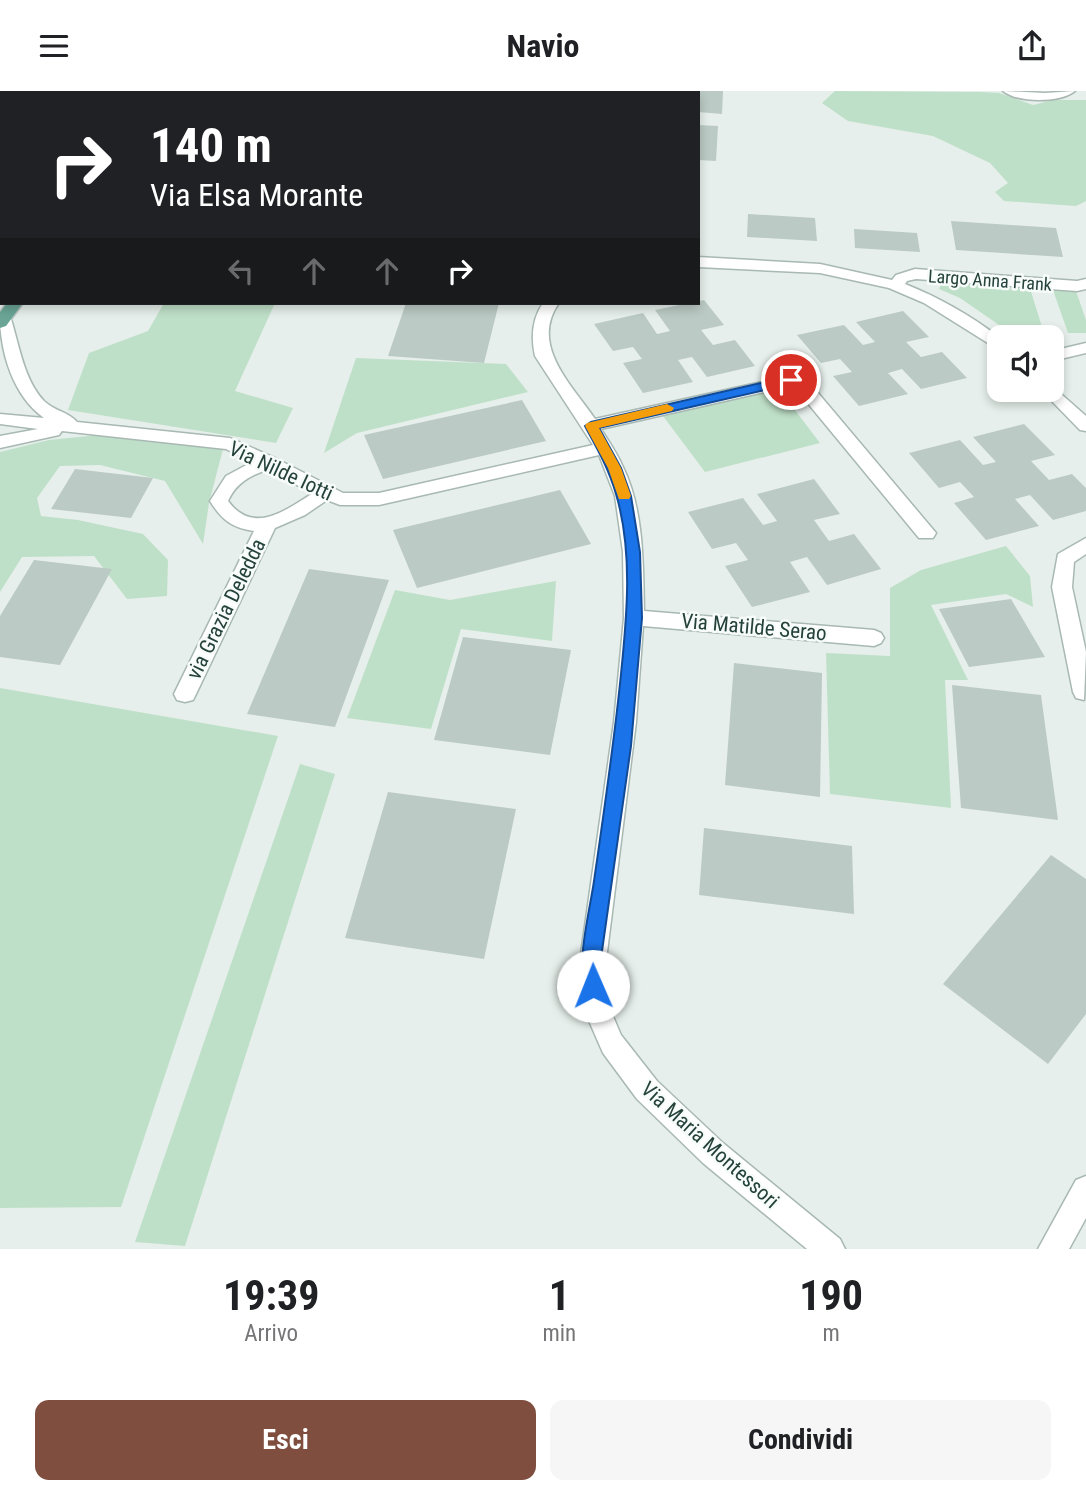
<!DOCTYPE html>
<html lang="it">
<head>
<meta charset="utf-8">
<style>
  :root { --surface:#fff; --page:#f6f6f6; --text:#202124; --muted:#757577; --accent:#7f4e3f }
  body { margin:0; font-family:"Roboto Condensed",sans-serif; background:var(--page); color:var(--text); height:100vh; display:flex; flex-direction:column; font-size:26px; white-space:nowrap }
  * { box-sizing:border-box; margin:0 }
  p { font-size:23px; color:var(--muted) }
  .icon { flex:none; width:38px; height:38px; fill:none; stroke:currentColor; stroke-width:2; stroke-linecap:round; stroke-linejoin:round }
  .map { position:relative; height:1158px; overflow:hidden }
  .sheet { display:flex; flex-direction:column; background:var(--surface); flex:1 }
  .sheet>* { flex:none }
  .top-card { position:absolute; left:0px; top:0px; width:700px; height:214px; box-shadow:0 4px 10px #0003; background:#202124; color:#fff; overflow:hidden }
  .controls { position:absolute; left:987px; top:234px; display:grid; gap:14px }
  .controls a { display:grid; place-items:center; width:77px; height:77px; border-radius:14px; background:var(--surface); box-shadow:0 4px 10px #0003; font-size:35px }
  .pin { position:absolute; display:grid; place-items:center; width:60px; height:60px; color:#fff; margin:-30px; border:4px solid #fff; border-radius:50%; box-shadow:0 2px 7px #0007 }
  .me { position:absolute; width:77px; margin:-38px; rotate:359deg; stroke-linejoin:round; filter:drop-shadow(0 0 5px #0008) }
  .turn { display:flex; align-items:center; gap:24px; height:147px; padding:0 35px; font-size:32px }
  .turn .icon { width:91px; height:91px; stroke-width:2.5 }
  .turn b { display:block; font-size:49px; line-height:60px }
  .lanes { display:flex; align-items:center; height:66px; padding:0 35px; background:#0003; justify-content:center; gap:35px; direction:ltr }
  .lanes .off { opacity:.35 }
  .eta { display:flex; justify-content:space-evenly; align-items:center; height:119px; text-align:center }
  .eta b { font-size:42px; font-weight:700; line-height:49px }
  .primary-button { display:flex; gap:14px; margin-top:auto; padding:14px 35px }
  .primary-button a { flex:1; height:80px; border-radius:14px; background:var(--accent); color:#fff; font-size:28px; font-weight:700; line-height:80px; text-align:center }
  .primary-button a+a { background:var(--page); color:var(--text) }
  header { display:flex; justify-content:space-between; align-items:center; height:91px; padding:0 35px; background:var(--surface); font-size:32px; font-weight:700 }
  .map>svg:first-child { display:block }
  .green { fill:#bfe0c8 }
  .building { fill:#bbcac4 }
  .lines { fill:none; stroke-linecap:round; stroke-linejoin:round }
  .minor-casing { stroke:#a8b8b2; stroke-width:3 }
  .major-casing { stroke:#c2cac8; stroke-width:3 }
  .minor { fill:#fff; fill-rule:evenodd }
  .major { fill:#6aa596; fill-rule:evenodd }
  .route { fill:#1a73e8; stroke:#114b97; stroke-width:2 }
  .slow { fill:#f59e0b }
  .labels { text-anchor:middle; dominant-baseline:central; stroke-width:5; stroke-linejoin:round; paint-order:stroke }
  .far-street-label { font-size:18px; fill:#24423a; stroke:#f7fbf9 }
  .street-label { font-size:21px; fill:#24423a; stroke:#f7fbf9 }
</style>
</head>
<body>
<header><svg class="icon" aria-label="menu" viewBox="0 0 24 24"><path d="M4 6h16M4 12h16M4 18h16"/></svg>Navio<svg class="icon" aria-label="share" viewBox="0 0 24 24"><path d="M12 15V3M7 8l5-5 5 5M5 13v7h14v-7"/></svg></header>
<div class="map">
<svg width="1086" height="1158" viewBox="0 0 1086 1158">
  <rect width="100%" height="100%" fill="#e6efeb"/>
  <!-- green -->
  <path class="green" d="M 835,0 L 981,1 L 999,2 L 1033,14 L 1054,9 L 1086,9 L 1086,110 L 1076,115 L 1004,110 L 995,101 L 1008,92 L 990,72 L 933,45 L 848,30 L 822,12 Z
    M 942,189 L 1029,194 L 1042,236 L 1015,245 L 960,207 L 939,198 Z
    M 1053,199 L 1076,200 L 1086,229 L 1086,242 L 1068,242 Z
    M 164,212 L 275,212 L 235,300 L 293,317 L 276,352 L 68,319 L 89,262 L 148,240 Z
    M 356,267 L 506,273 L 528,301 L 357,342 L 324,362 Z
    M 779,298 L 820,352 L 705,381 L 663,325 Z
    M 108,343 L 223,358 L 209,412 L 203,453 L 165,390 L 100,374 L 60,375 L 37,407 L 41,425 L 78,429 L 143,443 L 168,469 L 167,505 L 127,508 L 94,465 L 22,466 L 0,501 L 0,361 L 49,349 Z
    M 1006,455 L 1030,485 L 1033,516 L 1006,503 L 931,514 L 968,589 L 945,589 L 951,717 L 830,703 L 826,562 L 890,565 L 890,497 L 921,479 Z
    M 556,490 L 552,550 L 461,538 L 431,638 L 347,627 L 395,499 L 450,509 Z
    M 0,597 L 278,645 L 121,1116 L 0,1117 Z
    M 300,673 L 335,683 L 185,1155 L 135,1151 Z"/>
  <!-- building -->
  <path class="building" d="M 698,0 L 723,0 L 722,23 L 698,21 Z
    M 698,34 L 718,35 L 716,70 L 698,69 Z
    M 748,123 L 815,127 L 817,150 L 747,146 Z
    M 951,130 L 1056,137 L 1063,166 L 956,159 Z
    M 854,138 L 917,142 L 920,161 L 855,157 Z
    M 704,209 L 724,234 L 701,239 L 713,254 L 735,249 L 755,275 L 707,286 L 692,266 L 678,269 L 693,291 L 643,302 L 623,272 L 642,268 L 633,256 L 613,260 L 594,233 L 643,222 L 657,243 L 670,240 L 655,219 Z
    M 406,212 L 499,212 L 484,272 L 388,265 Z
    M 903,220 L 929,246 L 906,251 L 921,266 L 942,261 L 967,287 L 921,298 L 902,278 L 888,282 L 908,303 L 859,315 L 833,285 L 852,281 L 840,268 L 821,272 L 797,244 L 844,234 L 863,254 L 875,251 L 856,231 Z
    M 522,309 L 546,350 L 383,388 L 364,344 Z
    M 1024,333 L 1055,364 L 1031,370 L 1049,389 L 1072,383 L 1086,397 L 1086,420 L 1053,429 L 1030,404 L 1015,408 L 1039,435 L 986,449 L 954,412 L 974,406 L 960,391 L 939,397 L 909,362 L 960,349 L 983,374 L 996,371 L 973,346 Z
    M 75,378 L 153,387 L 131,427 L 51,418 Z
    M 814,388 L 840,423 L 814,429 L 829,450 L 854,443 L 881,478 L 827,494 L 807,466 L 790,471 L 810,501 L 752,516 L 725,475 L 748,469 L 736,452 L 712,458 L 688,421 L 743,407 L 763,434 L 777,430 L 757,403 Z
    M 560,399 L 591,453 L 417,497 L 393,439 Z
    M 34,469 L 112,478 L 60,574 L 0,566 L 0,525 Z
    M 309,478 L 389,489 L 335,636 L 247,623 Z
    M 1011,508 L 1045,566 L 969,576 L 939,518 Z
    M 463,546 L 571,559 L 550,664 L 434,649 Z
    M 734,572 L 822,582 L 820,706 L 725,694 Z
    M 952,594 L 1041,604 L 1058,729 L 961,717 Z
    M 388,701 L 516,718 L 484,868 L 345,847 Z
    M 704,737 L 852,755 L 854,823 L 699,804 Z
    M 1051,764 L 1086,788 L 1086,923 L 1048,973 L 943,893 Z"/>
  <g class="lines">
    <defs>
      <path id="minor" d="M 246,0 L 258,0 L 258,2 L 246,2 Z
        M 564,0 L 579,0 L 563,2 Z
        M 1003,0 L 1045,2 L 1075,0 C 1060,12 1018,12 1003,0 Z
        M 698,166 L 820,173 L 892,189 L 896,184 L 915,178 L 1077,190 L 1086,188 L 1086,198 L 1077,200 L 916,188 L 907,190 L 905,193 C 940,207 970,224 1000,247 L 999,259 L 924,212 L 889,197 L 820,182 L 698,176 Z
        M 543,212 L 559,212 C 529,254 572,294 595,328 L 794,284 L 813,296 L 936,442 L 933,447 L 919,447 L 801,304 L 791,295 L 601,338 C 609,351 617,362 623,376 C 644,419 643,473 644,520 L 874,539 L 881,542 L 884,547 L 881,552 L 874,555 L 643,535 L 636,631 L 605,877 L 612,923 L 621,944 L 657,990 L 723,1052 L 840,1148 L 845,1158 L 807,1158 L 703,1072 L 637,1008 L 603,962 L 586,923 L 579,877 L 614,631 L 624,527 L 623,461 L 615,405 L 599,364 L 379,414 L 340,414 L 327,409 L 305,424 L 275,437 L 196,603 L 193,609 L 185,611 L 177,609 L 174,603 L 254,440 C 232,437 222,429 210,410 L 226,385 L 252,371 L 226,358 L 62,340 L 59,344 L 0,357 L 0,345 L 38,338 L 0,333 L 0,323 L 44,327 C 13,305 0,261 0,224 L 3,223 L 11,228 C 19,254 24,289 44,310 C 54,320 69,321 77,331 L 230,347 L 275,367 L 343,402 L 379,402 L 593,354 L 535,265 C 531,247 532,228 543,212 ZM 266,379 L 313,402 C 285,420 253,444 228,410 C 236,392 250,385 266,379 Z
        M 1086,252 L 1086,262 L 1052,270 L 1052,260 Z
        M 1052,295 L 1086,325 L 1086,340 L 1080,339 L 1041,299 L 1052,299 Z
        M 1086,447 L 1086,463 L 1074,471 L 1072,496 L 1086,561 L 1084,609 L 1076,607 L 1073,601 L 1052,496 L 1058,463 Z
        M 1086,1085 L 1086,1127 L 1069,1158 L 1038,1158 L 1076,1089 Z"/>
      <path id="major" d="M 159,0 L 171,0 L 158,2 Z
        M 7,212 L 23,212 L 6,235 L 0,237 L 0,221 Z"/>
    </defs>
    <!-- minor casing -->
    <use href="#minor" class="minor-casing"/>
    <!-- major casing -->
    <use href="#major" class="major-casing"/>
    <!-- minor -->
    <use href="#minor" class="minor"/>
    <!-- major -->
    <use href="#major" class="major"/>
  </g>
  <!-- route -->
  <path class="route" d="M 791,285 L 796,286 L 796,292 L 599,337 L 621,377 L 631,405 L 640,461 L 642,527 L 631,655 L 602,860 L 603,895 L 600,901 L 593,904 L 586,901 C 575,875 590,819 594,790 C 604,721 614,653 621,583 C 627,525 633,460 616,403 C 609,378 597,357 585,335 L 591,331 Z"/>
  <!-- slow -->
  <path class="slow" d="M 667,313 L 674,317 L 672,320 L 599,337 L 621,377 L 631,405 L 629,408 L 619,408 L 608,377 L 585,335 L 587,332 Z"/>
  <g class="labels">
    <!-- far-street labels -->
    <g class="far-street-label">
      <text transform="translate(990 189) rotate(4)">Largo Anna Frank</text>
    </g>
    <!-- street labels -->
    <g class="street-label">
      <text transform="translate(281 380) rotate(25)">Via Nilde Iotti</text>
      <text transform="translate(226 518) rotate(-64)">via Grazia Deledda</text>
      <text transform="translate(754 536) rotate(5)">Via Matilde Serao</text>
      <text transform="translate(710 1054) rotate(42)">Via Maria Montessori</text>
    </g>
  </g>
</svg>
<div class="controls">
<a><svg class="icon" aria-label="sound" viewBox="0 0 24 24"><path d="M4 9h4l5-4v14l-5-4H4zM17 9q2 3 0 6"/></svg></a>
</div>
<div class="pin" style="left:791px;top:289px;background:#d93025"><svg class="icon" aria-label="arrive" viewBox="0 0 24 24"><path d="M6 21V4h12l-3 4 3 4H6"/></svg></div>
<svg class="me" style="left:593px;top:895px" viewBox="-20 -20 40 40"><circle r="19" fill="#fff"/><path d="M0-13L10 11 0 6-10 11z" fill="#1a73e8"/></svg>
<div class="top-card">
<div class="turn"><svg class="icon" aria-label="right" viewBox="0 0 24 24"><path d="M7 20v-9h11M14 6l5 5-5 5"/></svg><div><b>140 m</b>Via Elsa Morante</div></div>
<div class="lanes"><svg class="icon off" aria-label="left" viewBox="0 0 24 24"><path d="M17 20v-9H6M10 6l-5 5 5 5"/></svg><svg class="icon off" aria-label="ahead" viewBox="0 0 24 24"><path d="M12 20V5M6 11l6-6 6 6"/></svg><svg class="icon off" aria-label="ahead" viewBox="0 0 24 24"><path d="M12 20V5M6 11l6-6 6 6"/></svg><svg class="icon" aria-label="right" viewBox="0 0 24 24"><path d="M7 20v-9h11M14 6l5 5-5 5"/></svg></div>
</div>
</div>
<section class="sheet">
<div class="eta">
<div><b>19:39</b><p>Arrivo</p></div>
<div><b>1</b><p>min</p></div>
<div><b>190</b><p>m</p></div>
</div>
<div class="primary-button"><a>Esci</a><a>Condividi</a></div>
</section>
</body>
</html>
